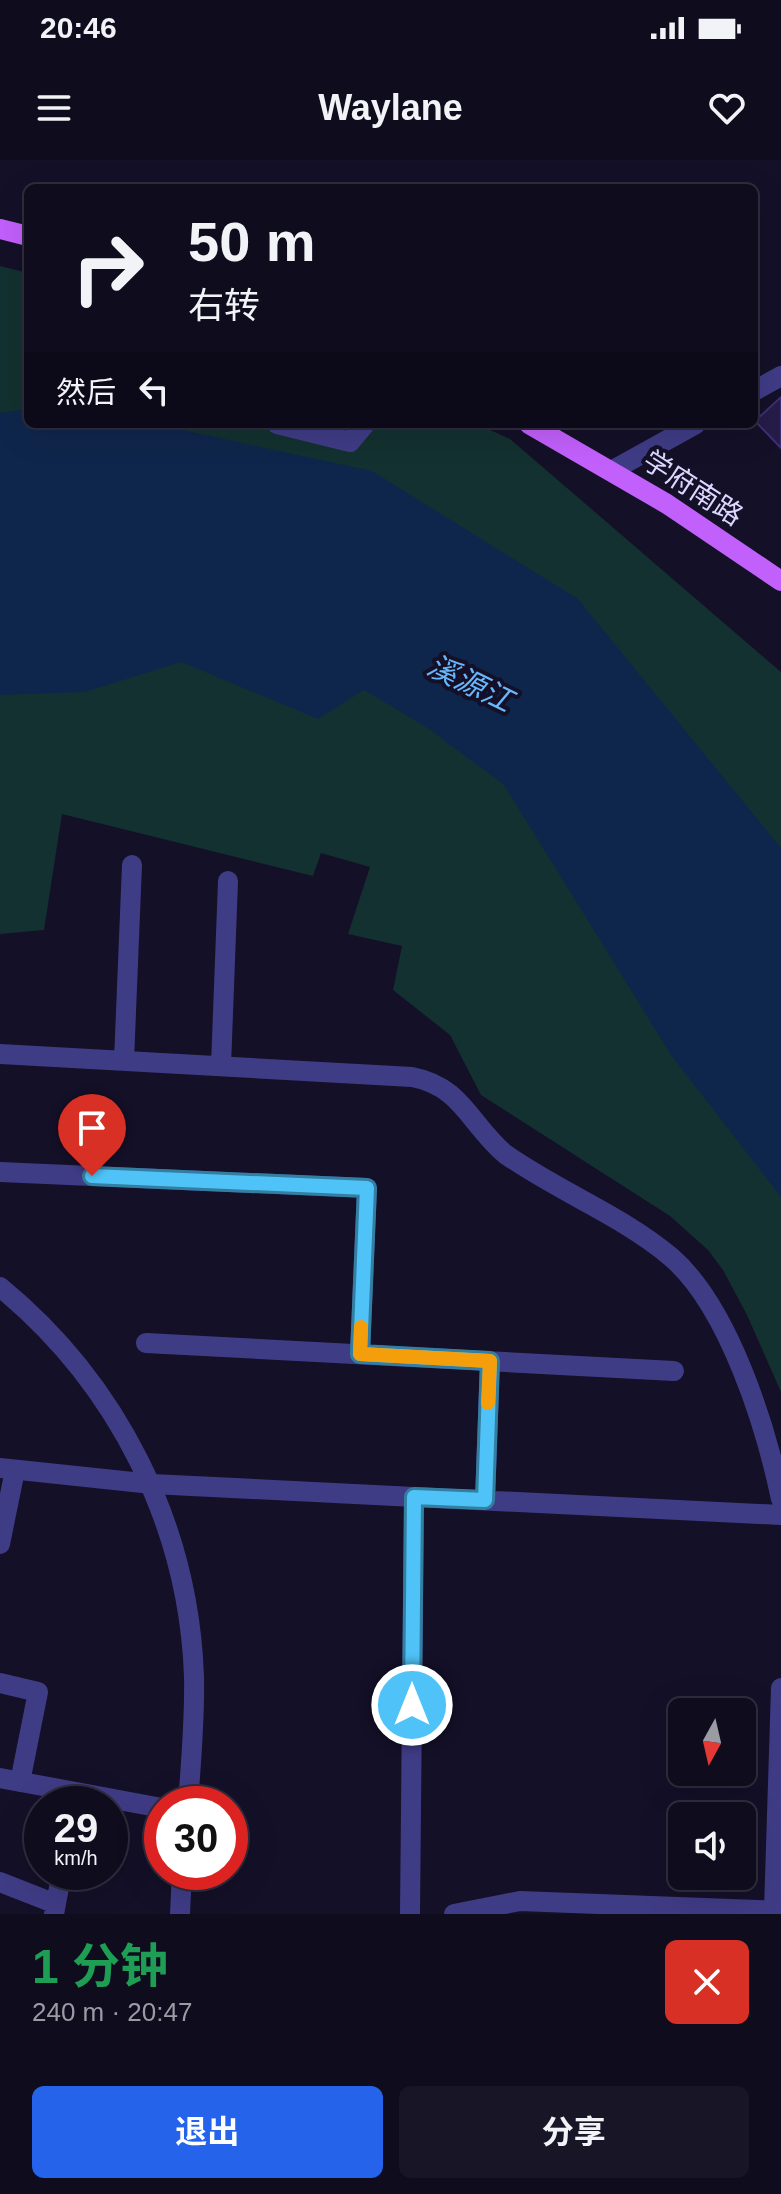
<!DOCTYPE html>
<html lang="zh">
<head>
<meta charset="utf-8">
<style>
  :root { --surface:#0f0c1e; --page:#181527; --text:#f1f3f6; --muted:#9b9ba4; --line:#2f2c3c; --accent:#2563eb }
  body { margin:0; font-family:Arial,"Noto Sans SC",sans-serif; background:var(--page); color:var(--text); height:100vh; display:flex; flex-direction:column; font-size:30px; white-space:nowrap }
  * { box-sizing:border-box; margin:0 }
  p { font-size:26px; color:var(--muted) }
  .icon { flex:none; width:44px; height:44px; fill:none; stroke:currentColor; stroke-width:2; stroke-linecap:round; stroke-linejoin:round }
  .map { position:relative; height:1754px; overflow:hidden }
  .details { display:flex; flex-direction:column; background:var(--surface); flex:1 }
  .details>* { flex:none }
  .hud { position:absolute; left:24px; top:24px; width:734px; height:244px; border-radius:12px; box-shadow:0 8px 32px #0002,0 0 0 2px var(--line); background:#0f0c1e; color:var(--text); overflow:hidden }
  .needle { width:52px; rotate:188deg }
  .tools { position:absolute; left:668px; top:1538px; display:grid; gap:16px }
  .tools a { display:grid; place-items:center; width:88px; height:88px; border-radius:12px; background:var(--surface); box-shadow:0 8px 32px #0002,0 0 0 2px var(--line); font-size:40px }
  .speed { position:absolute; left:24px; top:1626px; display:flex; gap:16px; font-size:40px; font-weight:700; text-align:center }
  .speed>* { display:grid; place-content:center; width:104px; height:104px; border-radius:50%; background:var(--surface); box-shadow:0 8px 32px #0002,0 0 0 2px var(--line); line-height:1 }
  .speed small { font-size:20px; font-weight:400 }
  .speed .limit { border:12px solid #d22; background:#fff; color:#111 }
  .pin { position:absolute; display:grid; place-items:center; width:68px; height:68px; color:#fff; margin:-82px -34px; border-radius:50% 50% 50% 0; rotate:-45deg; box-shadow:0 0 8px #0007 }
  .pin .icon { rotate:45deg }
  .me { position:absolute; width:88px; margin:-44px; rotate:0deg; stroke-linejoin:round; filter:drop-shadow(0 0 6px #0008) }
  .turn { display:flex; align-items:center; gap:28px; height:168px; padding:0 32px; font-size:36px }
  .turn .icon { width:104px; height:104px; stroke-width:2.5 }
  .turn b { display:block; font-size:56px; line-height:68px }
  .then { display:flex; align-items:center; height:76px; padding:0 32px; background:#0003; gap:16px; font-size:30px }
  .round { display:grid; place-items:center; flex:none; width:84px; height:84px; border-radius:12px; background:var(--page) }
  .summary { display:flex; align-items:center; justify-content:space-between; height:136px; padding:0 32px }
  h1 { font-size:48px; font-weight:700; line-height:60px; color:#1e9e55 }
  .action { display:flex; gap:16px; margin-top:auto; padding:16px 32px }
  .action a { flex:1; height:92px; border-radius:12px; background:var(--accent); color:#fff; font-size:32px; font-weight:700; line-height:92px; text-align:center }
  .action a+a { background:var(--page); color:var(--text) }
  .status { display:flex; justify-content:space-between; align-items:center; height:56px; padding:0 40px; background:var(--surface); direction:ltr }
  .status svg { height:22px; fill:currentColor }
  header { display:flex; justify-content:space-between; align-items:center; height:104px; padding:0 32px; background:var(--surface); font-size:36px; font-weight:700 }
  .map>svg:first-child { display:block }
  .green { fill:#133130 }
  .water { fill:#0f264c }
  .building { fill:#251c48; stroke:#3d2f74; stroke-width:2 }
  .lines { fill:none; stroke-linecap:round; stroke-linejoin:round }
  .minor { stroke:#3f3c86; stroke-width:20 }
  .major { stroke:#c260fc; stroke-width:20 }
  .route-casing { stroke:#337fa1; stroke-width:20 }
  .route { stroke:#4fc3f7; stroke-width:14 }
  .slow { stroke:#f59e0b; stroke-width:14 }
  .labels { text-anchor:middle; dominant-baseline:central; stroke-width:8; stroke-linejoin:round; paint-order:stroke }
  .street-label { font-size:28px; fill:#dcd7fe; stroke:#141028 }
  .water-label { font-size:30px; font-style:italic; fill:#67b7fd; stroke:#141028 }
</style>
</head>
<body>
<div class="status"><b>20:46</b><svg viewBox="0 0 49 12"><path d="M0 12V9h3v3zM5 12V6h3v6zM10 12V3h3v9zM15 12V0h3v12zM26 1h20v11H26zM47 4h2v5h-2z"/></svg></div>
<header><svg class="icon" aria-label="menu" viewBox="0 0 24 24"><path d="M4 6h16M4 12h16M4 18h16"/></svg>Waylane<svg class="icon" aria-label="heart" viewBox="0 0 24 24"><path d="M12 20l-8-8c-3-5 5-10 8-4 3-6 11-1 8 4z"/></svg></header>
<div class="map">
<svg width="781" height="1754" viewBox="0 0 781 1754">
  <rect width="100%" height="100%" fill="#141028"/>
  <!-- green -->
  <path class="green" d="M 0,106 L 28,113 L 28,264 L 477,264 L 510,279 L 781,512 L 781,1232 L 747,1155 L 723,1110 L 708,1090 L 670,1056 L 481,935 L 450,875 L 393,830 L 402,786 L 348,774 L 370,707 L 321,693 L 313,716 L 62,654 L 44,770 L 0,774 Z"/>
  <!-- water -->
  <path class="water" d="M 28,249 L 28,264 L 155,264 L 372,311 L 578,439 L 781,688 L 781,1037 L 671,895 L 504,625 L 426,567 L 364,530 L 318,559 L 181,502 L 85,532 L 0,535 L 0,253 Z"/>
  <!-- building -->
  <path class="building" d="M 781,237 L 781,288 L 755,261 Z"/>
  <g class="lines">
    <!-- minor -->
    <path class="minor" d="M 754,231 L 781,216
      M 277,264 L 350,282 L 365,264
      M 613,310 L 696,264
      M 0,894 L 412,917 C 461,926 470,964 505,994 C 559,1032 621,1055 671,1097 C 729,1147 766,1267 781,1339
      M 124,901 L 132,705
      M 221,906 L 228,721
      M 0,1012 L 367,1028 L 360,1194
      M 0,1127 C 117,1223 189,1365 194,1517 C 195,1559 191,1602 188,1644
      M 146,1183 L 674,1211
      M 0,1308 L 152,1324 L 781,1355
      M 485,1340 L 490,1201
      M 0,1384 L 15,1310
      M 0,1523 L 38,1532 L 20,1622
      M 0,1618 L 162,1648
      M 0,1722 L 56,1744
      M 774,1750 L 781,1528
      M 54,1754 L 62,1712
      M 180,1754 L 182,1712
      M 410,1754 L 414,1337
      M 454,1754 L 520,1741 L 781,1751"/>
    <!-- major -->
    <path class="major" d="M 0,69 L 28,76
      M 529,264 L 667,344 L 781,421"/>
  </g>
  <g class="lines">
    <defs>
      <path id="route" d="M 92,1016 L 367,1028 L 360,1194 L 490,1201 L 485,1340 L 414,1337 L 412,1545"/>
    </defs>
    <!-- route casing -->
    <use href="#route" class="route-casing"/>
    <!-- route -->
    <use href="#route" class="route"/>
    <!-- slow -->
    <path class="slow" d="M 361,1167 L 360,1194 L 490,1201 L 488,1243"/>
  </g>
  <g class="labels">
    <!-- street labels -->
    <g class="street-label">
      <text transform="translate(693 328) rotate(33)">学府南路</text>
    </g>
    <!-- water labels -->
    <g class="water-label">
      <text transform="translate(470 523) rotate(26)">溪源江</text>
    </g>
  </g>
</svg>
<div class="tools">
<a><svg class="needle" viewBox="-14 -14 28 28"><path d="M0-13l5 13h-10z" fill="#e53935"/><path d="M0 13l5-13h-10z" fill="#9b9ba4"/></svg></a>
<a><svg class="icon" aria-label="sound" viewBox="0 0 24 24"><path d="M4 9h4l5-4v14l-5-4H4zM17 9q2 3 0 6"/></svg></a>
</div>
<div class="speed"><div>29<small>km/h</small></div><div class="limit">30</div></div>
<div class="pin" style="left:92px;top:1016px;background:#d93025"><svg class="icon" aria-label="arrive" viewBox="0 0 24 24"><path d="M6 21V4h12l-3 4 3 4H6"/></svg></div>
<svg class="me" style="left:412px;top:1545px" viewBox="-20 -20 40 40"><circle r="17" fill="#4fc3f7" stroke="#fff" stroke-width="3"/><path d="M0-11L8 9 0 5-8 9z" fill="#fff"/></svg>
<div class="hud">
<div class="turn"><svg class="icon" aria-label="right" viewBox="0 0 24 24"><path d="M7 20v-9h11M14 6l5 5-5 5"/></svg><div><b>50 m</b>右转</div></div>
<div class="then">然后<svg class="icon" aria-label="left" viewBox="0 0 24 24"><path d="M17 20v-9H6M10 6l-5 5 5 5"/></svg></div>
</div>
</div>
<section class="details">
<div class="summary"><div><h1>1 分钟</h1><p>240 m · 20:47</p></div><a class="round" style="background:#d93025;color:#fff"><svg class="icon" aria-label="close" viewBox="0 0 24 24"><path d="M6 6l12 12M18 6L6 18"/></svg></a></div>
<div class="action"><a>退出</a><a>分享</a></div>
</section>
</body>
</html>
